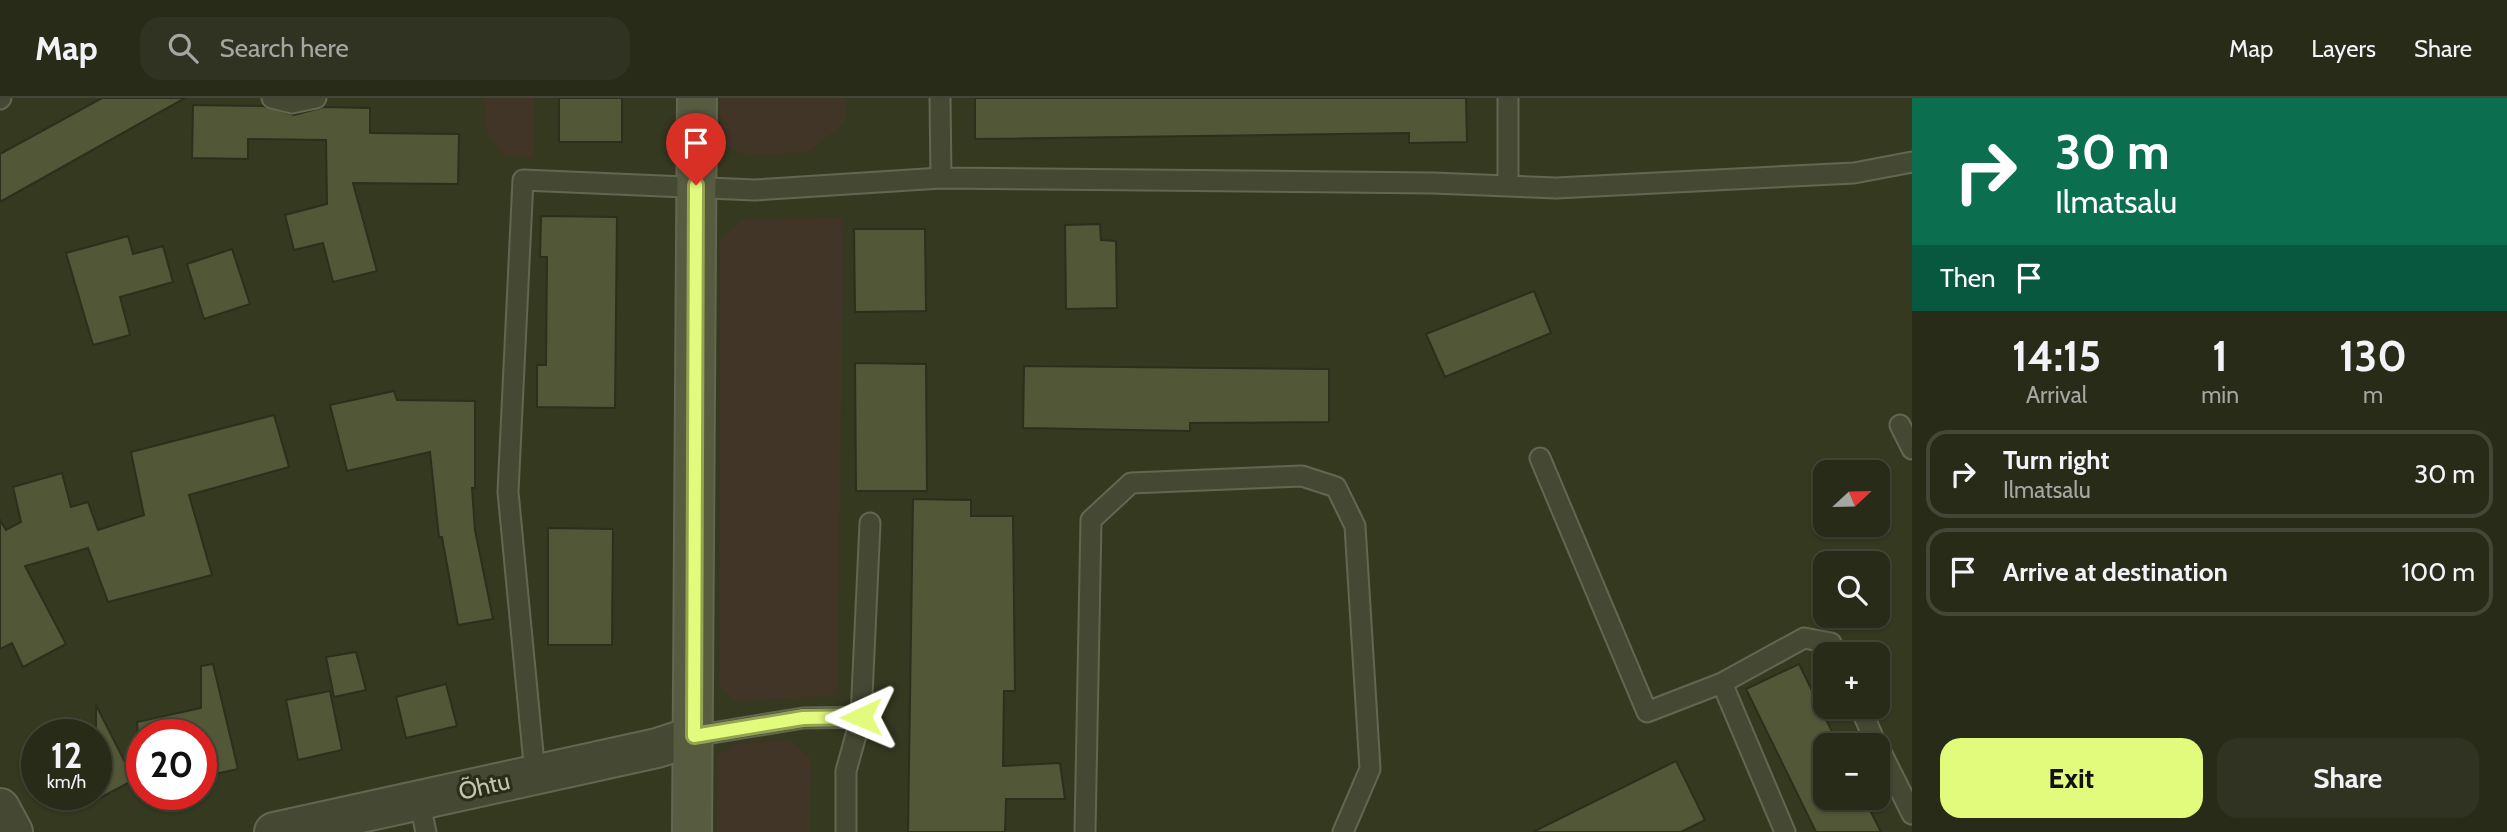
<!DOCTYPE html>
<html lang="en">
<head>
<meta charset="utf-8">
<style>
  :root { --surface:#282b18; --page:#303321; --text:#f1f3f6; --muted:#a5a7a2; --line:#444737; --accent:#e3fb7d }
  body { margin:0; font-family:Cabin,sans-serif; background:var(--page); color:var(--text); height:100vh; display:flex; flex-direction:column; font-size:26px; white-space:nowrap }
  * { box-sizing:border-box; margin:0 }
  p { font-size:23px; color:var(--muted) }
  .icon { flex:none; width:38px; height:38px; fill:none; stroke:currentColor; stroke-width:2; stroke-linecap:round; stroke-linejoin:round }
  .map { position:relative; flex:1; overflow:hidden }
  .side { display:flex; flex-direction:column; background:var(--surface); width:595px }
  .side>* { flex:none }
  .hud { background:#0b6e4f; color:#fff; overflow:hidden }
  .needle { width:46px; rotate:68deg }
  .fabs { position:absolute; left:1813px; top:362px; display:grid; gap:14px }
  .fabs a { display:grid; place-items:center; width:77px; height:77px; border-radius:14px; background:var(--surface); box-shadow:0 2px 5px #0004,0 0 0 2px var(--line); font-size:35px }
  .speed { position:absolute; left:21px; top:621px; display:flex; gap:14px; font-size:35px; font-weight:700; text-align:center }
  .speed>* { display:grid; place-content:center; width:91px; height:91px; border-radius:50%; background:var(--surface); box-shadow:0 2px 5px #0004,0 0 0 2px var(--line); line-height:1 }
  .speed small { font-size:18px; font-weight:400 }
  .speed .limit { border:10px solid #d22; background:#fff; color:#111 }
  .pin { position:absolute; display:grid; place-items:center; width:60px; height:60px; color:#fff; margin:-72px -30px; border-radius:50% 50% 50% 0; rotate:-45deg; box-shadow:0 0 7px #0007 }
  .pin .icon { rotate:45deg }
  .me { position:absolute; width:77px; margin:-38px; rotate:269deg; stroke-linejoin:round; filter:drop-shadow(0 0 5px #0008) }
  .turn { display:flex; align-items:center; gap:24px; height:147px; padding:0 28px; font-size:32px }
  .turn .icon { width:91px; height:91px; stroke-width:2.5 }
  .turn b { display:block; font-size:49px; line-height:60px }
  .then { display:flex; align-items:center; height:66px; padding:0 28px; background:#0003; gap:14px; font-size:26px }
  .eta { display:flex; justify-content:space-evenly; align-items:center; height:119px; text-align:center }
  .eta b { font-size:42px; font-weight:700; line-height:49px }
  .action { display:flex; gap:14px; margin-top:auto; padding:14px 28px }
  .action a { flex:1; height:80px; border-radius:21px; background:var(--accent); color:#111; font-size:28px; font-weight:700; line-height:80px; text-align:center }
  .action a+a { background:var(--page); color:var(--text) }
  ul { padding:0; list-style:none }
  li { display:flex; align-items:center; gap:21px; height:88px; margin:0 14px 10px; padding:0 14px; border:4px solid var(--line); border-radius:21px }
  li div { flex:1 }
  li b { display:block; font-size:26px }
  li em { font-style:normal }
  header { display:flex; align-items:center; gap:42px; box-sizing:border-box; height:98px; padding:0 35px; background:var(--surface); border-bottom:2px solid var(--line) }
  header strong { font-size:33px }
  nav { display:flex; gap:38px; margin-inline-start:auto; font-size:24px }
  .search { width:490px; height:63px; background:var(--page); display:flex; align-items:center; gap:18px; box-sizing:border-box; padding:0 24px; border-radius:21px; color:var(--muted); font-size:26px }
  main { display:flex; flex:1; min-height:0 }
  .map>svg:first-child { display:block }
  .green { fill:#403527 }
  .building { fill:#525738; stroke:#2c2f1b; stroke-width:2 }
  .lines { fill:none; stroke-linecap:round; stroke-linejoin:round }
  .lane-casing { stroke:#636751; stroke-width:23 }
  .street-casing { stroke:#636751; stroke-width:42 }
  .secondary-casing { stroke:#636751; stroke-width:42 }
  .lane { stroke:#454933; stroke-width:19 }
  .street { stroke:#454933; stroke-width:38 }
  .secondary { stroke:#575c41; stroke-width:38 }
  .route-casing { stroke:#94a351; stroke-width:18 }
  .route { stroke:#e3fb7d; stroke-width:12 }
  .labels { text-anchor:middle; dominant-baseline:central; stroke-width:6; stroke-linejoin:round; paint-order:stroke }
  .street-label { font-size:24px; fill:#c1c6ae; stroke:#2a2d19 }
</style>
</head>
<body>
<header>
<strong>Map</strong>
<div class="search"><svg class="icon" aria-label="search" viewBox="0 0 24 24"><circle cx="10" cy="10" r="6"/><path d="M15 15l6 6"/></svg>Search here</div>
<nav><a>Map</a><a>Layers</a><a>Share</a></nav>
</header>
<main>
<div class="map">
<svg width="1912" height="734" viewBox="0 0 1912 734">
  <rect width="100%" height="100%" fill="#353920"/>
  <!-- green -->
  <path class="green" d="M 484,0 L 534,0 L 533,60 L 503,57 L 486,32 Z
    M 720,0 L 845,0 L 846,23 L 811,53 L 769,57 L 739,55 L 721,44 Z
    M 844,120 L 837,597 L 734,604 L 719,586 L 720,142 L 743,121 Z
    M 790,642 L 811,660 L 810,734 L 717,734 L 717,658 L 735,646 Z"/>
  <!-- building -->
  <path class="building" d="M 102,0 L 185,0 L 0,104 L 0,56 Z
    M 559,0 L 622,0 L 622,44 L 559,44 Z
    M 975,0 L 1466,0 L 1467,44 L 1409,45 L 1409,35 L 975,41 Z
    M 193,7 L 263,8 L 294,17 L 324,9 L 370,10 L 370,35 L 459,36 L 458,86 L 353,85 L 377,173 L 333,184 L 323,145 L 294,152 L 285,117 L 327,106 L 326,42 L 248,41 L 248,61 L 192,60 Z
    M 541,118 L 617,119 L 615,310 L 537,309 L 537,267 L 546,267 L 547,159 L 540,159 Z
    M 1100,126 L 1101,142 L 1116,143 L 1117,210 L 1066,211 L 1065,127 Z
    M 854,131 L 925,131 L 926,213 L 855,214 Z
    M 128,138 L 133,156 L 163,148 L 173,184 L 120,199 L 130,237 L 93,247 L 66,155 Z
    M 232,151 L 250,206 L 204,221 L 187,166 Z
    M 1534,193 L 1551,235 L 1445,279 L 1426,236 Z
    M 855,265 L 926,266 L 927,393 L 856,393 Z
    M 1024,268 L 1329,271 L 1329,324 L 1190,325 L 1190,333 L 1023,330 Z
    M 394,293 L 397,302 L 475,303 L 475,390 L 472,390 L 475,432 L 493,521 L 458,527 L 442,439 L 439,439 L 430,354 L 347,373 L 330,307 Z
    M 274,317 L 289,369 L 189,397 L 212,477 L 108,504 L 88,450 L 25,468 L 66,546 L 23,569 L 12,545 L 0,551 L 0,422 L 6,432 L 21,424 L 13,389 L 62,375 L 71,409 L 88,404 L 98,432 L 144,417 L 131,354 Z
    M 913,401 L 971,402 L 971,418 L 1013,418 L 1015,593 L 1004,593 L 1003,668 L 1060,665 L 1065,701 L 1006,701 L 1005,734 L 908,734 Z
    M 548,430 L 613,431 L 612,547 L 548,547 Z
    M 356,554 L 366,592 L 334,599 L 326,559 Z
    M 213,566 L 238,671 L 201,679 L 201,637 L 138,637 L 137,624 L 201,610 L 201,568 Z
    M 1799,566 L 1839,648 L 1825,648 L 1825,700 L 1864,700 L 1881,734 L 1816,734 L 1746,591 Z
    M 446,586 L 457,628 L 406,640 L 396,599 Z
    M 330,593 L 342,652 L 298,662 L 286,602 Z
    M 96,607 L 134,682 L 96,702 Z
    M 1676,663 L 1705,722 L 1681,734 L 1533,734 Z"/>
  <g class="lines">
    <defs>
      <path id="lane" d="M 272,0 L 292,5 L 316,0
        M 940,0 L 941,80
        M 1508,0 L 1508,88
        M 0,1 L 1,0
        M 1900,327 L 1912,351
        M 1540,360 L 1647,614 L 1722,585
        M 1860,609 L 1877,648
        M 694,638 L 803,620 L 861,619
        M 1878,648 L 1912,716
        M 535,676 L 508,394 L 523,82 L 755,92 L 941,80 L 1433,85 L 1556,90 L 1854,75 L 1912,64
        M 419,702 L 426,734
        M 846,734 L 846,673 L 861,619 L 870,425
        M 1085,734 L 1091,422 L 1131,385 L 1302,378 L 1336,389 L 1355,428 L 1370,671 L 1343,734
        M 1785,734 L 1722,585 L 1804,540 L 1831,545 L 1836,556"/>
      <path id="street" d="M 0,710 L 13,734
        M 274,734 L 657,650 L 694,638"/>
      <path id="secondary" d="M 692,734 L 697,0"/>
    </defs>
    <!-- lane casing -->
    <use href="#lane" class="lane-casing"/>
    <!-- street casing -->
    <use href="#street" class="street-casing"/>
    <!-- secondary casing -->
    <use href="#secondary" class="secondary-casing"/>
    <!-- lane -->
    <use href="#lane" class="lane"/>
    <!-- street -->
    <use href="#street" class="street"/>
    <!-- secondary -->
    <use href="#secondary" class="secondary"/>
  </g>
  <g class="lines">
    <defs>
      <path id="route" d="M 696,87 L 694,638 L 803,620 L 861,619"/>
    </defs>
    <!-- route casing -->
    <use href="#route" class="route-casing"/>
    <!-- route -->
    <use href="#route" class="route"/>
  </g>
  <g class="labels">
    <!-- street labels -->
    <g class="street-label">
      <text transform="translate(484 688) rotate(-13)">Õhtu</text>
    </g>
  </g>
</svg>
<div class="fabs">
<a><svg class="needle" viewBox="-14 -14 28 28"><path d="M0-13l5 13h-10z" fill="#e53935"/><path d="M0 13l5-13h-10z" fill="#a5a7a2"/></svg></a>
<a><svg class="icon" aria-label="search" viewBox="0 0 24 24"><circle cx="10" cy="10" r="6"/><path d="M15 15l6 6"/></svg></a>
<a>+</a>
<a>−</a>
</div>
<div class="speed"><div>12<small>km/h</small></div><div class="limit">20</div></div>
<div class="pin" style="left:696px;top:87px;background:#d93025"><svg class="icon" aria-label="arrive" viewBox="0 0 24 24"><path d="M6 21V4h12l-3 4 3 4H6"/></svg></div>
<svg class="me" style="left:861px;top:619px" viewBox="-20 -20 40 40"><path d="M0-17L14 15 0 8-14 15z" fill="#e3fb7d" stroke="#fff" stroke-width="4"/></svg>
</div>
<section class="side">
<div class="hud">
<div class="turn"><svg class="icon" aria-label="right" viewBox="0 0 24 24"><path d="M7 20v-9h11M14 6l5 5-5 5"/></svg><div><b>30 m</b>Ilmatsalu</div></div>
<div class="then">Then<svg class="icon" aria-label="arrive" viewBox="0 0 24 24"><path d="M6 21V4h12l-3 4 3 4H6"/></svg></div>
</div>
<div class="eta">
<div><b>14:15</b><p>Arrival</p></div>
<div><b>1</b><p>min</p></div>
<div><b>130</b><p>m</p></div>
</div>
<ul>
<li><svg class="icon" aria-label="right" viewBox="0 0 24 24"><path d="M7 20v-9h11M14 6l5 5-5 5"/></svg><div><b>Turn right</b><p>Ilmatsalu</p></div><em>30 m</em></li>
<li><svg class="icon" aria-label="arrive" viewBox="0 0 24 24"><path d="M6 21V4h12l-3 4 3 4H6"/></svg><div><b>Arrive at destination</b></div><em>100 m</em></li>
</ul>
<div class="action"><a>Exit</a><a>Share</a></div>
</section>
</main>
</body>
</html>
